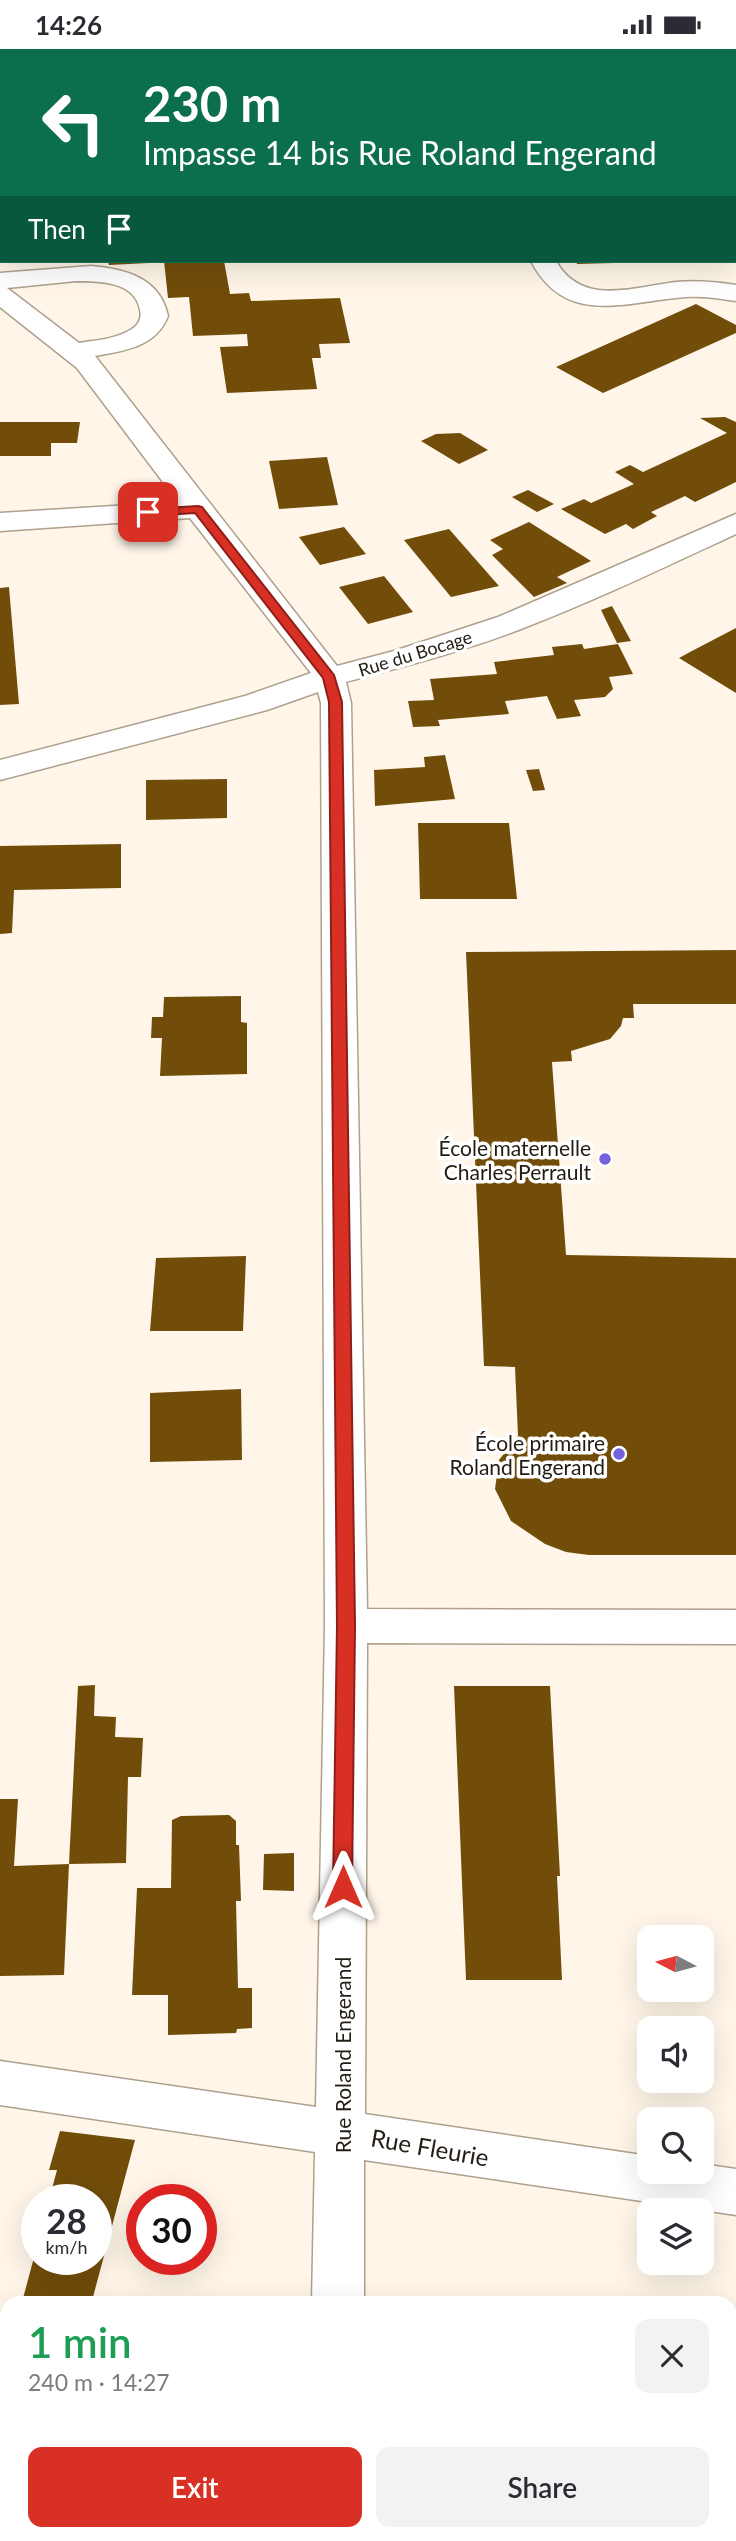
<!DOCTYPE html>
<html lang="en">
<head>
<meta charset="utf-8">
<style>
  :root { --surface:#fff; --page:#f2f2f3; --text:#2b2b33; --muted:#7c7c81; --accent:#d93025 }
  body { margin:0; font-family:Lato,sans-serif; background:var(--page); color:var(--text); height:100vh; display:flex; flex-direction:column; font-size:26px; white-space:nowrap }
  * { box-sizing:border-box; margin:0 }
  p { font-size:23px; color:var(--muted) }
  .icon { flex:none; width:38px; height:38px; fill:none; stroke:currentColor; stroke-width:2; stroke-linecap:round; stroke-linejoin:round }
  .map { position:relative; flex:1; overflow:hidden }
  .side { position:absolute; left:0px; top:2247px; width:737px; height:245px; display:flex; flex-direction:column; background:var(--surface); border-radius:21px 21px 0 0; box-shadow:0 7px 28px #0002 }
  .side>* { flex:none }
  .hud { position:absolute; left:0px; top:0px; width:737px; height:214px; box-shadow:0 7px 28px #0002; background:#0b6e4f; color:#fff; overflow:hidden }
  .needle { width:46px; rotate:276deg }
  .buttons { position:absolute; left:637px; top:1876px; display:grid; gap:14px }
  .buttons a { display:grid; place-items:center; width:77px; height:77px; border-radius:14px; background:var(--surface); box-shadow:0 7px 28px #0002; font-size:35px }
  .speed { position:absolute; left:21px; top:2135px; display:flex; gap:14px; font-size:35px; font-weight:700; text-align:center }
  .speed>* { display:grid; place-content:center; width:91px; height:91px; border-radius:50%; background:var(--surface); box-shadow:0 7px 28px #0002; line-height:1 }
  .speed small { font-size:18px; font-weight:400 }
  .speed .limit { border:10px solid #d22; background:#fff; color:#111 }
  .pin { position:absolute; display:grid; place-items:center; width:60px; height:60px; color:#fff; margin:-30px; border-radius:14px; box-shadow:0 4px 10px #0006 }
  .me { position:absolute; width:77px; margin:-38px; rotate:0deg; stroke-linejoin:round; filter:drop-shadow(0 0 5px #0008) }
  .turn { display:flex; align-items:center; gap:24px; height:147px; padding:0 28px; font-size:32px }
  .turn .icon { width:91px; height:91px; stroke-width:2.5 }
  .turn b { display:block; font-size:49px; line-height:60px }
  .then { display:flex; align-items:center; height:66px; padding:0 28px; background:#0003; gap:14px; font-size:26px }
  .round { display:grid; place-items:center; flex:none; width:74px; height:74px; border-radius:14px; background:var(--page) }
  .head { display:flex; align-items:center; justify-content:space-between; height:119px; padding:0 28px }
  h1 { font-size:42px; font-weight:600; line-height:52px; color:#1e9e55 }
  .cta { display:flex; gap:14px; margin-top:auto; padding:14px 28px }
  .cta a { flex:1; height:80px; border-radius:14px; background:var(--accent); color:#fff; font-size:28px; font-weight:600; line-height:80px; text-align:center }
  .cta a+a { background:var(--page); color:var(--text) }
  .status { display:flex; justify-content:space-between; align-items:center; height:49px; padding:0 35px; background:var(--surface); direction:ltr }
  .status svg { height:19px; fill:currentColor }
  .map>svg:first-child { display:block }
  .building { fill:#724d0a }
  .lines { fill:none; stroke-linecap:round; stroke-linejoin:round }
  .minor-casing { stroke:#aea08d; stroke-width:3 }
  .major-casing { stroke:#d7d6d5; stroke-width:3 }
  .minor { fill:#fff; fill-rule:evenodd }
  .major { fill:#fbd69c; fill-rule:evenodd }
  .route { fill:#d93025; stroke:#8d1f18; stroke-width:2 }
  .poi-dot { fill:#7463dd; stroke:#fff; stroke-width:2.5 }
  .labels { text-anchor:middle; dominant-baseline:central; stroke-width:7; stroke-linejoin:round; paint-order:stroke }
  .far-street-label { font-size:18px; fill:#221c15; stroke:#fff }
  .poi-label { font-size:21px; fill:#221c15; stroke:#fff; text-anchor:end }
  .street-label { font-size:21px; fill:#221c15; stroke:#fff }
  .near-street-label { font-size:24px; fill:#221c15; stroke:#fff }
</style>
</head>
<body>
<div class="status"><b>14:26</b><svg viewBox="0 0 49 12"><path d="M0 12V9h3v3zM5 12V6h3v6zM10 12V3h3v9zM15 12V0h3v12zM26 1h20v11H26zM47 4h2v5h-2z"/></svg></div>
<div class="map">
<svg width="736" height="2492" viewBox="0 0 736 2492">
  <rect width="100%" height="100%" fill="#fff6e9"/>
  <!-- building -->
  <path class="building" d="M 108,212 L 149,212 L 149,214 L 109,216 Z
    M 164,212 L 224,212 L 230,245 L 249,244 L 251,252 L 340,249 L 350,294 L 319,295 L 321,309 L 312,309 L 317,340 L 227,344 L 220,298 L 248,297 L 247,285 L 193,287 L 189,248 L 168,249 Z
    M 576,212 L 614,212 L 614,214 L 577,215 Z
    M 696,255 L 736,276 L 736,284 L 603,344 L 556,318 Z
    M 725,368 L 736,373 L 736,433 L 695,453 L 685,447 L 651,463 L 657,467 L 633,480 L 626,475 L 605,485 L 561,460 L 584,450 L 591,454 L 634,435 L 615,423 L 630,416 L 643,423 L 727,384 L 700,369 Z
    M 0,373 L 80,373 L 77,394 L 51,394 L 51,407 L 0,407 Z
    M 460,384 L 488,401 L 459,415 L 421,392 L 436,385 Z
    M 327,408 L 338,456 L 279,460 L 269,412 Z
    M 528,441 L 554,455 L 537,463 L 512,448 Z
    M 529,473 L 591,512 L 557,528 L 567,534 L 534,548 L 492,506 L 503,500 L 490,491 Z
    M 344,478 L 366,505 L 320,516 L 299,488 Z
    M 449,480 L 499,537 L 451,548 L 404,491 Z
    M 384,527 L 413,563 L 368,575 L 339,538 Z
    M 9,538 L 19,655 L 0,656 L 0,539 Z
    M 612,557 L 631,592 L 617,594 L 601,561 Z
    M 736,579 L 736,644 L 679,609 L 690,603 Z
    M 582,595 L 584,600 L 618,595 L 633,625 L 609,628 L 613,640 L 605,648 L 574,651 L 581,667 L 557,670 L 547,647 L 505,652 L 509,665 L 438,671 L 440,677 L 413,678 L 408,652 L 434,651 L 430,630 L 497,625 L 494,613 L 554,606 L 552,598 Z
    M 445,706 L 455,750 L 375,757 L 374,721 L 425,718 L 424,708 Z
    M 539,720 L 545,741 L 533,742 L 526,721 Z
    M 227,730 L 227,769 L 146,771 L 146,731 Z
    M 418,774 L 509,774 L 517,850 L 420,850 Z
    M 121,795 L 121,839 L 14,841 L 12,884 L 0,885 L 0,797 Z
    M 736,901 L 736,955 L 633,955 L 634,969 L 623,969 L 621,977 L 610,990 L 571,1002 L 572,1012 L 552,1013 L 566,1206 L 736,1209 L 736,1506 L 589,1506 L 566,1503 L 545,1495 L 511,1472 L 495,1440 L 499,1411 L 518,1387 L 515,1318 L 484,1317 L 466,903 Z
    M 241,947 L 241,973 L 247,974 L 247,1025 L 160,1027 L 162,989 L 151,989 L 152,968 L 163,968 L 164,948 Z
    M 246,1207 L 243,1282 L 150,1282 L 156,1209 Z
    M 241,1340 L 242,1411 L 150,1413 L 150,1344 Z
    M 95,1636 L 94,1667 L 116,1668 L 115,1688 L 143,1689 L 141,1728 L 128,1728 L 126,1814 L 69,1815 L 64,1926 L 0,1927 L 0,1750 L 18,1750 L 14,1817 L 69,1815 L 78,1637 Z
    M 454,1637 L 550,1637 L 560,1827 L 557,1827 L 562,1931 L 466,1931 Z
    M 229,1766 L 236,1772 L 236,1796 L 239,1796 L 241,1852 L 236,1852 L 238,1939 L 252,1939 L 252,1979 L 237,1980 L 236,1984 L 168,1986 L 168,1946 L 132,1946 L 137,1839 L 171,1839 L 172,1771 L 181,1767 Z
    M 294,1804 L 294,1842 L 263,1841 L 264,1805 Z
    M 60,2082 L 135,2091 L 93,2248 L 89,2247 L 87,2254 L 13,2254 L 14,2250 L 22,2253 L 36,2201 L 37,2210 L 96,2210 L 96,2151 L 49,2151 L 57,2121 L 49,2121 Z
    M 730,2278 L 736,2278 L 736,2428 L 730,2427 Z
    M 7,2280 L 7,2330 L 0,2329 L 0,2302 Z"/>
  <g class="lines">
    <defs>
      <path id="minor" d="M 0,159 L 2,159 L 0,174 Z
        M 531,212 L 556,212 C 582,258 633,238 676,233 C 696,231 716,233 736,236 L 736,252 C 716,249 696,246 676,249 C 618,255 564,275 531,212 Z
        M 91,217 C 126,220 160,229 168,267 C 156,298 124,302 95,307 L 337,617 L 394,602 L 498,568 L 736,465 L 736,485 C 665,518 594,552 521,580 C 464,602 405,617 346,633 L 351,654 L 367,1560 L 736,1561 L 736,1595 L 367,1594 L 365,2065 L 649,2107 L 649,2123 L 702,2123 L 702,2115 L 736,2120 L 736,2166 L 364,2111 L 364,2254 L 312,2254 L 315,2103 L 0,2056 L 0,2012 L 316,2058 L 325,1577 L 321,654 L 318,643 L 267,661 L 0,731 L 0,711 L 245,647 L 311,624 L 190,469 L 0,482 L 0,464 L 178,453 L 77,319 L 0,258 L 0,224 ZM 76,232 C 99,232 135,232 140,261 C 142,269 139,275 132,280 C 117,290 96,291 79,294 L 7,239 Z
        M 305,2485 L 359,2485 L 359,2492 L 305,2492 Z"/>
      <path id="major" d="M 52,0 L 77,0 L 51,2 Z
        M 2,22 L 2,36 L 0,37 L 0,23 Z"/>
    </defs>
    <!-- minor casing -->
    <use href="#minor" class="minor-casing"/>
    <!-- major casing -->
    <use href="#major" class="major-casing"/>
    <!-- minor -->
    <use href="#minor" class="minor"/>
    <!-- major -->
    <use href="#major" class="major"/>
  </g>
  <!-- route -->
  <path class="route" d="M 198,457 L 202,458 L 334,626 L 342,653 L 355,1577 L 352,1838 L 350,1843 L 343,1846 L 336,1843 L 333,1838 L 337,1577 L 329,653 L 323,629 L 195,464 L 148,467 L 143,463 L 148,460 Z"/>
  <!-- markers -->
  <g class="poi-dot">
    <circle cx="605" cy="1110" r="7"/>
    <circle cx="619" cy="1405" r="7"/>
  </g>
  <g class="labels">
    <!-- far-street labels -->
    <g class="far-street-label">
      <text transform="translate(415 604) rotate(-17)">Rue du Bocage</text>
    </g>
    <!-- poi labels -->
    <g class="poi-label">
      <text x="591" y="1098">École maternelle<tspan x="591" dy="24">Charles Perrault</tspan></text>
      <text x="605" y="1393">École primaire<tspan x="605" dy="24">Roland Engerand</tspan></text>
    </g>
    <!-- street labels -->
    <g class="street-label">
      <text transform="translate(342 2006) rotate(-90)">Rue Roland Engerand</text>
    </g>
    <!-- near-street labels -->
    <g class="near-street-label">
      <text transform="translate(430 2098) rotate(10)">Rue Fleurie</text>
    </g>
  </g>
</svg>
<div class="buttons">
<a><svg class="needle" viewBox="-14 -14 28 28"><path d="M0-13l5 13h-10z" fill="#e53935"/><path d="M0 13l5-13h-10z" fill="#7c7c81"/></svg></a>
<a><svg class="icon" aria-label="sound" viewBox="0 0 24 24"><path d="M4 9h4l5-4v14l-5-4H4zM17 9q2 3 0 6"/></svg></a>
<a><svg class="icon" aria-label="search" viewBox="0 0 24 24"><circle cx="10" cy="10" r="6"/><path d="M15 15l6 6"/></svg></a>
<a><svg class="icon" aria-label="layers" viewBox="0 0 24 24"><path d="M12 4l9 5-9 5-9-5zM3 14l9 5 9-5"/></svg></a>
</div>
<div class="speed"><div>28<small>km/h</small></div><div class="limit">30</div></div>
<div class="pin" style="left:148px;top:463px;background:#d93025"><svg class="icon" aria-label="arrive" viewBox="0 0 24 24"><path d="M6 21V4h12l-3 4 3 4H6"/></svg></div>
<svg class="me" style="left:343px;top:1838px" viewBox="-20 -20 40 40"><path d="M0-17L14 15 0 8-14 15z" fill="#d93025" stroke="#fff" stroke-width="4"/></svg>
<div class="hud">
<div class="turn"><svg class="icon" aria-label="left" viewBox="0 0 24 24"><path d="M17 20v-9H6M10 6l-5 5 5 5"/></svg><div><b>230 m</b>Impasse 14 bis Rue Roland Engerand</div></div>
<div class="then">Then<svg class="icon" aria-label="arrive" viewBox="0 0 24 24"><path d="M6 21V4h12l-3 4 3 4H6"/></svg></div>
</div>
<section class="side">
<div class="head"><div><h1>1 min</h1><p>240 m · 14:27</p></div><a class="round"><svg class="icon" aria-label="close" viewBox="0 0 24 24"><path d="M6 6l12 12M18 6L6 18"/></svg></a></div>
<div class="cta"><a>Exit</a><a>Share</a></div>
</section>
</div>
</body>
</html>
